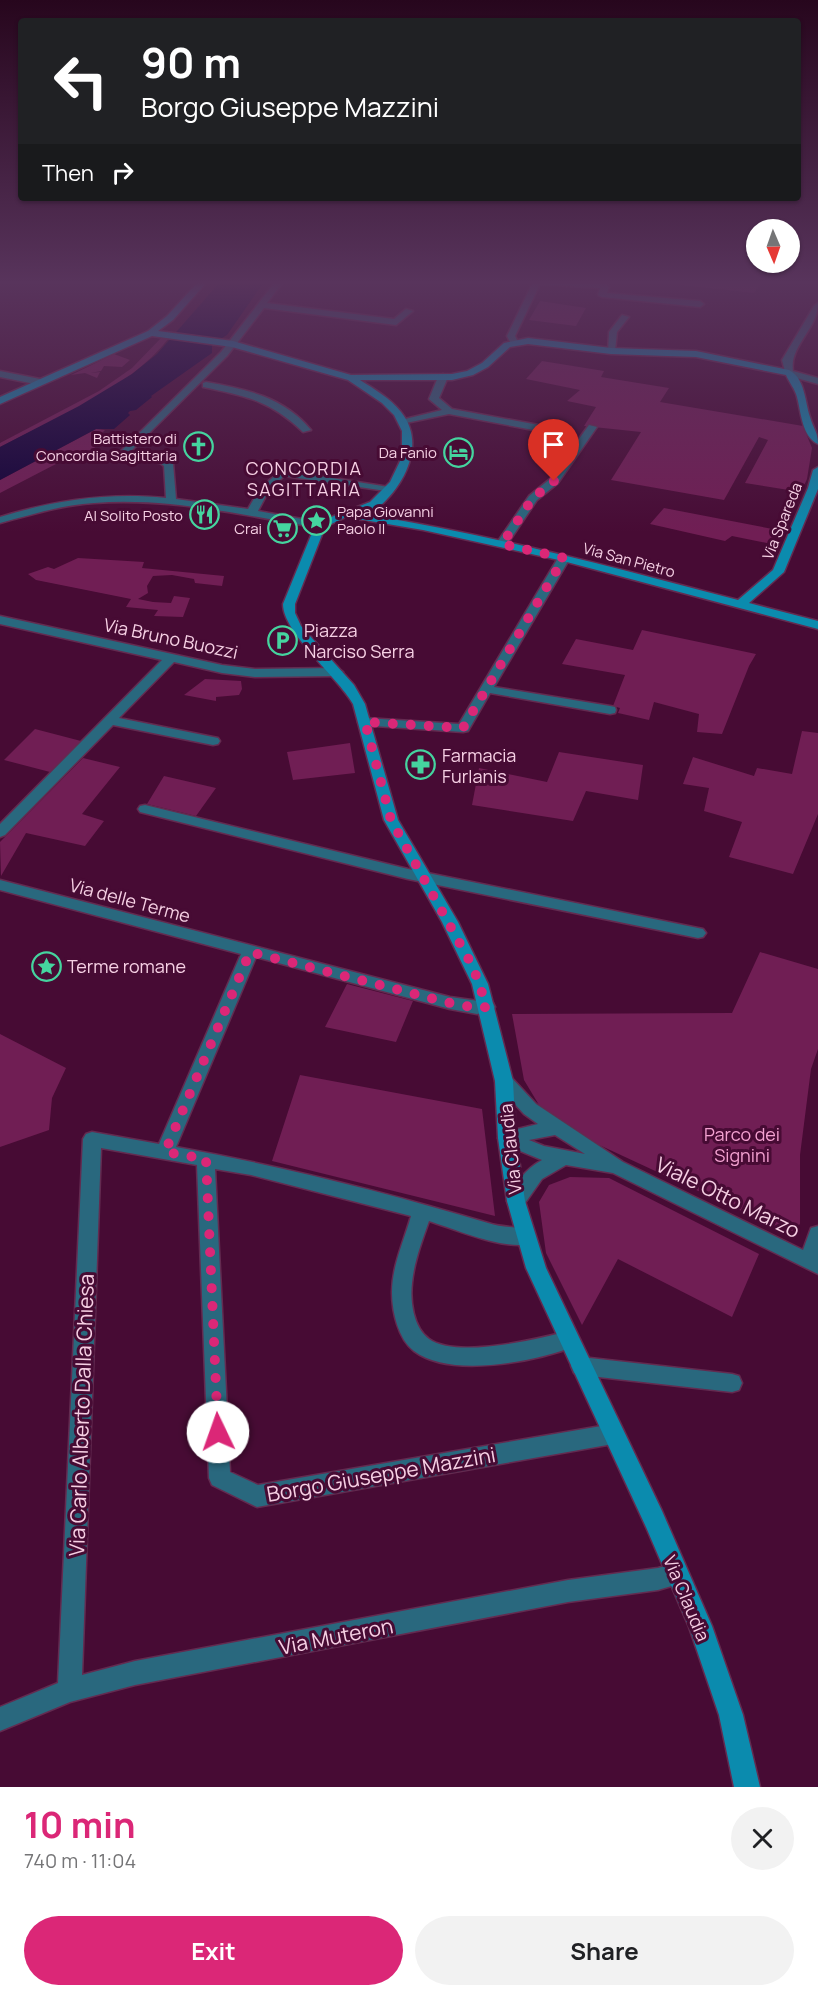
<!DOCTYPE html>
<html lang="en">
<head>
<meta charset="utf-8">
<style>
  :root { --surface:#fff; --page:#f2f2f2; --text:#202124; --muted:#757577; --accent:#db2777 }
  body { margin:0; font-family:Manrope,sans-serif; background:var(--page); color:var(--text); height:100vh; display:flex; flex-direction:column; font-size:22px; white-space:nowrap }
  * { box-sizing:border-box; margin:0 }
  p { font-size:20px; color:var(--muted) }
  .icon { flex:none; width:33px; height:33px; fill:none; stroke:currentColor; stroke-width:2; stroke-linecap:round; stroke-linejoin:round }
  .map { position:relative; height:1787px; overflow:hidden }
  .panel { display:flex; flex-direction:column; background:var(--surface); flex:1 }
  .panel>* { flex:none }
  .guide { position:absolute; left:18px; top:18px; width:783px; height:183px; border-radius:6px; box-shadow:0 2px 4px #0004; background:#202124; color:#fff; overflow:hidden }
  .needle { width:39px; rotate:178deg }
  .fabs { position:absolute; left:746px; top:219px; display:grid; gap:12px }
  .fabs a { display:grid; place-items:center; width:54px; height:54px; border-radius:50%; background:var(--surface); box-shadow:0 2px 4px #0004; font-size:30px }
  .pin { position:absolute; display:grid; place-items:center; width:51px; height:51px; color:#fff; margin:-62px -26px; border-radius:50% 50% 50% 0; rotate:-45deg; box-shadow:0 0 6px #0007 }
  .pin .icon { rotate:45deg }
  .me { position:absolute; width:66px; margin:-33px; rotate:357deg; stroke-linejoin:round; filter:drop-shadow(0 0 4px #0008) }
  .turn { display:flex; align-items:center; gap:21px; height:126px; padding:0 24px; font-size:27px }
  .turn .icon { width:78px; height:78px; stroke-width:2.5 }
  .turn b { display:block; font-size:42px; line-height:51px }
  .then { display:flex; align-items:center; height:57px; padding:0 24px; background:#0003; gap:12px; font-size:22px }
  .round { display:grid; place-items:center; flex:none; width:63px; height:63px; border-radius:32px; background:var(--page) }
  .overview { display:flex; align-items:center; justify-content:space-between; height:102px; padding:0 24px }
  h1 { font-size:36px; font-weight:700; line-height:45px; color:var(--accent) }
  .button { display:flex; gap:12px; margin-top:auto; padding:12px 24px }
  .button a { flex:1; height:69px; border-radius:36px; background:var(--accent); color:#fff; font-size:24px; font-weight:700; line-height:69px; text-align:center }
  .button a+a { background:var(--page); color:var(--text) }
  .map>svg:first-child { display:block }
  .green { fill:#701e54 }
  .water { fill:#100238 }
  .lines { fill:none; stroke-linecap:round; stroke-linejoin:round }
  .street-casing { stroke:#632b50; stroke-width:3 }
  .secondary-casing { stroke:#632b50; stroke-width:3 }
  .street { fill:#29687e; fill-rule:evenodd }
  .secondary { fill:#0b8bae; fill-rule:evenodd }
  .route { stroke:#db2777; stroke-width:10; stroke-dasharray:0 18 }
  .labels { text-anchor:middle; dominant-baseline:central; stroke-width:6; stroke-linejoin:round; paint-order:stroke }
  .far-poi-label { font-size:15px; fill:#f6d0e4; stroke:#470b34; text-anchor:end }
  .far-street-label { font-size:15px; fill:#f6d0e4; stroke:#470b34 }
  .far-quarter-label { font-size:18px; letter-spacing:1.5px; fill:#f6d0e4; stroke:#470b34 }
  .poi-label { font-size:18px; fill:#f6d0e4; stroke:#470b34; text-anchor:start }
  .street-label { font-size:18px; fill:#f6d0e4; stroke:#470b34 }
  .park-label { font-size:18px; fill:#f4a1d1; stroke:#470b34 }
  .near-street-label { font-size:21px; fill:#f6d0e4; stroke:#470b34 }
</style>
</head>
<body>
<div class="map">
<svg width="818" height="1787" viewBox="0 0 818 1787">
  <rect width="100%" height="100%" fill="#470b34"/>
  <!-- green -->
  <path class="green" d="M 654,282 L 762,282 L 754,293 Z
    M 540,301 L 586,308 L 576,326 L 529,320 Z
    M 162,337 L 169,338 C 128,390 58,417 0,447 L 0,443 L 99,391 L 132,368 Z
    M 114,354 L 130,360 L 122,367 L 104,366 L 101,371 L 90,373 L 100,372 L 97,378 L 85,373 L 71,375 Z
    M 542,361 L 604,371 L 601,377 L 669,388 L 660,402 L 803,426 L 812,448 L 807,479 L 801,492 L 745,483 L 768,440 L 759,437 L 724,500 L 611,480 L 641,432 L 584,426 L 596,407 L 567,401 L 580,390 L 526,379 Z
    M 96,429 L 105,430 L 96,439 L 103,441 L 89,452 L 81,451 L 0,493 L 0,480 Z
    M 664,508 L 778,530 L 772,544 L 732,536 L 725,541 L 650,524 Z
    M 78,558 L 144,562 L 142,568 L 224,576 L 222,586 L 195,583 L 194,579 L 172,575 L 153,576 L 147,586 L 148,593 L 138,599 L 153,602 L 171,603 L 174,596 L 190,598 L 183,617 L 154,616 L 158,610 L 126,607 L 131,599 L 36,580 L 28,574 L 48,567 L 54,569 Z
    M 642,630 L 756,654 L 749,666 L 722,734 L 697,732 L 699,714 L 654,702 L 649,720 L 618,713 L 620,708 L 613,706 L 625,675 L 562,664 L 576,639 L 633,650 Z
    M 205,679 L 241,681 L 242,689 L 239,695 L 216,697 L 216,701 L 184,695 Z
    M 35,729 L 81,741 L 50,772 L 4,760 Z
    M 802,731 L 818,733 L 818,814 L 793,874 L 729,857 L 742,822 L 704,811 L 709,788 L 683,784 L 693,757 L 754,776 L 757,768 L 792,774 Z
    M 350,743 L 355,773 L 293,780 L 287,752 Z
    M 559,752 L 643,765 L 638,800 L 586,791 L 573,821 L 472,805 L 479,768 L 547,782 Z
    M 83,758 L 120,767 L 82,814 L 104,821 L 85,846 L 26,833 L 1,876 L 0,842 Z
    M 164,776 L 216,788 L 196,816 L 147,804 Z
    M 760,952 L 818,969 L 818,1049 L 811,1069 L 800,1155 L 800,1224 L 792,1231 L 778,1228 L 582,1137 L 542,1110 L 524,1080 L 512,1014 L 732,1013 Z
    M 347,984 L 413,1001 L 396,1042 L 325,1027 Z
    M 0,1034 L 66,1068 L 52,1098 L 49,1130 L 0,1147 Z
    M 300,1075 L 482,1109 L 495,1216 L 272,1161 Z
    M 570,1177 L 609,1178 L 759,1254 L 732,1317 L 618,1259 L 582,1325 L 546,1253 L 539,1202 L 549,1185 Z"/>
  <!-- water -->
  <path class="water" d="M 220,282 L 264,282 L 227,335 L 212,344 L 212,353 L 151,396 L 152,397 L 136,410 L 130,411 L 128,413 L 130,415 L 114,429 L 96,429 L 0,480 L 0,447 L 79,406 L 132,374 L 157,354 Z"/>
  <g class="lines">
    <defs>
      <path id="street" d="M 275,282 L 283,282 L 267,303 L 394,319 L 406,309 L 413,311 L 396,325 L 264,308 L 227,356 L 130,452 L 163,457 L 173,463 L 176,499 L 248,509 L 260,488 L 282,470 L 389,487 L 393,488 L 393,492 L 284,476 L 268,492 L 258,511 L 324,523 L 325,525 L 320,528 C 246,516 170,497 94,503 C 61,505 31,515 0,523 L 0,517 C 55,500 108,492 166,498 L 164,466 L 160,463 L 123,457 L 120,452 L 221,352 Z
        M 533,282 L 605,284 L 609,286 L 607,293 L 700,301 L 704,304 L 700,307 L 602,297 L 598,295 L 600,288 L 540,284 L 515,336 L 518,342 L 511,344 L 507,336 Z
        M 818,303 C 818,329 789,346 793,371 L 818,378 L 818,384 L 786,375 L 782,360 L 814,306 Z
        M 622,315 L 629,317 L 617,332 L 615,351 L 608,353 L 609,332 Z
        M 0,371 L 40,379 L 45,382 L 40,385 L 0,377 Z
        M 443,374 L 448,377 L 439,398 L 452,409 L 544,426 L 549,429 L 544,432 L 449,414 L 401,424 L 401,420 L 442,410 L 429,399 L 438,377 Z
        M 206,382 C 246,389 284,397 311,430 L 303,432 C 270,400 245,396 203,387 L 203,383 Z
        M 589,425 L 597,427 L 558,483 L 537,500 L 506,546 L 498,546 L 496,544 L 529,496 L 550,479 Z
        M 564,555 L 570,558 L 494,687 L 610,706 L 615,707 L 616,710 L 615,713 L 610,714 L 490,693 L 468,731 L 463,732 L 360,725 L 358,722 L 365,718 L 459,724 L 558,558 Z
        M 0,616 L 222,665 L 255,669 L 337,668 L 343,672 L 337,676 L 255,677 L 222,673 L 174,662 L 119,718 L 218,738 L 220,741 L 218,744 L 213,745 L 113,725 L 5,835 L 0,837 L 0,824 L 162,660 L 0,624 Z
        M 145,805 L 408,869 L 698,928 L 703,929 L 706,933 L 703,937 L 698,938 L 408,879 L 140,812 L 138,809 L 140,806 Z
        M 0,880 L 450,997 L 493,1003 L 495,1007 L 493,1011 L 477,1014 L 450,1009 L 256,957 L 176,1147 C 281,1166 385,1192 488,1223 C 502,1228 518,1226 533,1231 L 535,1237 L 533,1243 C 507,1252 455,1229 429,1221 C 422,1241 414,1262 412,1283 C 410,1301 413,1327 429,1339 C 457,1359 537,1339 569,1331 L 576,1334 L 579,1340 L 576,1346 C 536,1361 451,1379 414,1351 C 398,1339 392,1311 392,1292 C 392,1266 404,1241 411,1216 L 251,1175 L 215,1169 L 230,1472 L 258,1485 L 613,1424 L 620,1427 L 624,1434 L 620,1441 L 613,1444 L 257,1507 L 212,1485 L 209,1478 L 197,1165 L 101,1148 L 82,1675 L 135,1661 L 568,1580 L 658,1568 L 677,1563 L 685,1566 L 688,1574 L 685,1582 L 658,1590 L 568,1602 L 135,1685 L 70,1702 L 0,1731 L 0,1707 L 58,1683 L 83,1139 L 86,1134 L 92,1132 L 159,1144 L 241,954 L 0,890 Z
        M 504,1074 L 510,1076 L 536,1104 L 623,1162 L 803,1250 L 811,1228 L 818,1226 L 818,1274 L 613,1173 L 566,1165 L 542,1179 L 523,1206 L 516,1209 L 509,1206 L 507,1201 C 515,1184 524,1170 542,1160 L 501,1143 L 498,1138 L 501,1133 L 538,1124 L 524,1114 L 498,1086 L 495,1081 L 498,1076 ZM 555,1135 L 585,1154 L 544,1146 L 529,1140 Z
        M 581,1357 L 732,1374 L 739,1376 L 742,1383 L 739,1390 L 732,1392 L 581,1375 L 574,1373 L 571,1366 L 574,1359 Z"/>
      <path id="secondary" d="M 198,282 L 207,282 L 173,320 L 158,331 L 233,341 L 351,375 L 452,374 L 467,371 L 482,363 L 504,343 L 528,338 L 611,348 L 696,351 L 789,370 C 805,378 805,402 810,417 C 813,428 818,432 818,444 C 802,437 801,412 797,397 C 795,389 789,382 786,375 L 696,357 L 611,354 L 528,344 L 510,347 L 488,367 L 473,375 L 452,380 L 360,380 C 374,389 390,398 401,412 C 429,446 400,495 368,515 C 493,535 615,568 738,600 L 773,570 L 808,488 L 813,470 L 818,467 L 818,489 L 784,572 L 749,603 L 818,621 L 818,629 L 563,561 L 423,530 L 346,517 L 325,527 L 295,604 L 295,613 L 301,626 L 354,685 L 365,704 L 398,820 L 458,922 L 488,984 L 513,1081 L 516,1138 L 525,1201 L 546,1268 L 662,1511 L 712,1626 L 743,1715 L 760,1787 L 734,1787 L 719,1715 L 689,1627 L 646,1527 L 526,1268 L 507,1201 L 498,1138 L 495,1081 L 472,984 L 442,922 L 384,820 L 353,704 C 337,676 283,633 283,604 L 316,523 L 370,502 L 390,482 L 402,457 L 402,431 L 394,415 L 382,403 L 348,380 L 232,347 L 152,336 L 0,404 L 0,397 L 148,331 L 167,316 Z"/>
    </defs>
    <!-- street casing -->
    <use href="#street" class="street-casing"/>
    <!-- secondary casing -->
    <use href="#secondary" class="secondary-casing"/>
    <!-- street -->
    <use href="#street" class="street"/>
    <!-- secondary -->
    <use href="#secondary" class="secondary"/>
  </g>
  <!-- sky -->
  <linearGradient id="sky" x2="0" y2="1"><stop stop-color="#27061d"/><stop offset="0.53" stop-color="#58345c"/><stop offset="1" stop-color="#58345c" stop-opacity="0"/></linearGradient>
  <rect width="818" height="533" fill="url(#sky)"/>
  <g class="lines">
    <!-- route -->
    <path class="route" d="M 218,1432 L 206,1159 L 165,1152 L 250,952 L 450,1003 L 477,1008 L 487,1007 L 473,967 L 391,820 L 365,722 L 463,728 L 564,558 L 502,544 L 533,498 L 554,481"/>
  </g>
  <!-- icons -->
  <defs>
    <symbol id="church-ring" viewBox="-11 -11 22 22"><circle r="9.5" fill="#470b34" stroke="#45d49f" stroke-width="1.5"/><path d="M-1.2-6h2.4v3.5h3.3v2.4h-3.3V6h-2.4V-.1h-3.3v-2.4h3.3Z" fill="#45d49f"/></symbol>
    <symbol id="hotel-ring" viewBox="-11 -11 22 22"><circle r="9.5" fill="#470b34" stroke="#45d49f" stroke-width="1.5"/><path d="M-6-4.5h1.5V1H6V5H4.5V3h-9V5H-6ZM-4 0a1.8 1.8 0 1 1 3.6 0ZM.5 0V-2.5h3Q6-2.5 6 0Z" fill="#45d49f"/></symbol>
    <symbol id="restaurant-ring" viewBox="-11 -11 22 22"><circle r="9.5" fill="#470b34" stroke="#45d49f" stroke-width="1.5"/><path d="M-5-6h1v4h1v-4h1v4h1v-4h1v5L-1.5 .5V6h-2V.5L-5-1ZM5-6V6H3V1.5H1.5Q1.5-4 5-6Z" fill="#45d49f"/></symbol>
    <symbol id="sight-ring" viewBox="-11 -11 22 22"><circle r="9.5" fill="#470b34" stroke="#45d49f" stroke-width="1.5"/><path d="M0-6L1.8-2.2L6-1.7L2.9 1.2L3.7 5.4L0 3.3L-3.7 5.4L-2.9 1.2L-6-1.7L-1.8-2.2Z" fill="#45d49f"/></symbol>
    <symbol id="supermarket-ring" viewBox="-11 -11 22 22"><circle r="9.5" fill="#470b34" stroke="#45d49f" stroke-width="1.5"/><path d="M-6-5.5h2.5l.6 2H6L4.5 2H-2.5L-4.4-4H-6ZM-1.5 3.2a1.3 1.3 0 1 0 .1 0ZM3 3.2a1.3 1.3 0 1 0 .1 0Z" fill="#45d49f"/></symbol>
    <symbol id="parking-ring" viewBox="-11 -11 22 22"><circle r="9.5" fill="#470b34" stroke="#45d49f" stroke-width="1.5"/><path d="M-3.5-5.5H1a3.5 3.5 0 0 1 0 7H-1V5.5H-3.5ZM-1-3.4V-.6H.8a1.4 1.4 0 0 0 0-2.8Z" fill="#45d49f"/></symbol>
    <symbol id="pharmacy-ring" viewBox="-11 -11 22 22"><circle r="9.5" fill="#470b34" stroke="#45d49f" stroke-width="1.5"/><path d="M-2-6h4v4h4v4h-4v4h-4v-4h-4v-4h4Z" fill="#45d49f"/></symbol>
  </defs>
  <g fill-rule="evenodd">
    <use href="#church-ring" x="182" y="430" width="33" height="33"/>
    <use href="#hotel-ring" x="442" y="436" width="33" height="33"/>
    <use href="#restaurant-ring" x="188" y="498" width="33" height="33"/>
    <use href="#sight-ring" x="300" y="504" width="33" height="33"/>
    <use href="#supermarket-ring" x="266" y="512" width="33" height="33"/>
    <use href="#parking-ring" x="266" y="624" width="33" height="33"/>
    <use href="#pharmacy-ring" x="404" y="748" width="33" height="33"/>
    <use href="#sight-ring" x="30" y="950" width="33" height="33"/>
  </g>
  <g class="labels">
    <!-- far-poi labels -->
    <g class="far-poi-label">
      <text x="177" y="438">Battistero di<tspan x="177" dy="17">Concordia Sagittaria</tspan></text>
      <text x="437" y="452">Da Fanio</text>
      <text x="337" y="511" text-anchor="start">Papa Giovanni<tspan x="337" dy="17">Paolo II</tspan></text>
      <text x="183" y="515">Al Solito Posto</text>
      <text x="262" y="528">Crai</text>
    </g>
    <!-- far-street labels -->
    <g class="far-street-label">
      <text transform="translate(782 521) rotate(-68)">Via Spareda</text>
      <text transform="translate(629 560) rotate(15)">Via San Pietro</text>
    </g>
    <!-- far-quarter labels -->
    <g class="far-quarter-label">
      <text x="304" y="468">CONCORDIA<tspan x="304" dy="21">SAGITTARIA</tspan></text>
    </g>
    <!-- poi labels -->
    <g class="poi-label">
      <text x="304" y="630">Piazza<tspan x="304" dy="21">Narciso Serra</tspan></text>
      <text x="442" y="755">Farmacia<tspan x="442" dy="21">Furlanis</tspan></text>
      <text x="67" y="966">Terme romane</text>
    </g>
    <!-- street labels -->
    <g class="street-label">
      <text transform="translate(171 638) rotate(12)">Via Bruno Buozzi</text>
      <text transform="translate(130 900) rotate(15)">Via delle Terme</text>
      <text transform="translate(510 1149) rotate(-96)">Via Claudia</text>
      <text transform="translate(687 1598) rotate(67)">Via Claudia</text>
    </g>
    <!-- park labels -->
    <g class="park-label">
      <text x="742" y="1134">Parco dei<tspan x="742" dy="21">Signini</tspan></text>
    </g>
    <!-- near-street labels -->
    <g class="near-street-label">
      <text transform="translate(728 1197) rotate(26)">Viale Otto Marzo</text>
      <text transform="translate(81 1415) rotate(-88)">Via Carlo Alberto Dalla Chiesa</text>
      <text transform="translate(381 1474) rotate(-10)">Borgo Giuseppe Mazzini</text>
      <text transform="translate(336 1636) rotate(-11)">Via Muteron</text>
    </g>
  </g>
</svg>
<div class="fabs">
<a><svg class="needle" viewBox="-14 -14 28 28"><path d="M0-13l5 13h-10z" fill="#e53935"/><path d="M0 13l5-13h-10z" fill="#757577"/></svg></a>
</div>
<div class="pin" style="left:554px;top:481px;background:#d93025"><svg class="icon" aria-label="arrive" viewBox="0 0 24 24"><path d="M6 21V4h12l-3 4 3 4H6"/></svg></div>
<svg class="me" style="left:218px;top:1432px" viewBox="-20 -20 40 40"><circle r="19" fill="#fff"/><path d="M0-13L10 11 0 6-10 11z" fill="#db2777"/></svg>
<div class="guide">
<div class="turn"><svg class="icon" aria-label="left" viewBox="0 0 24 24"><path d="M17 20v-9H6M10 6l-5 5 5 5"/></svg><div><b>90 m</b>Borgo Giuseppe Mazzini</div></div>
<div class="then">Then<svg class="icon" aria-label="right" viewBox="0 0 24 24"><path d="M7 20v-9h11M14 6l5 5-5 5"/></svg></div>
</div>
</div>
<section class="panel">
<div class="overview"><div><h1>10 min</h1><p>740 m · 11:04</p></div><a class="round"><svg class="icon" aria-label="close" viewBox="0 0 24 24"><path d="M6 6l12 12M18 6L6 18"/></svg></a></div>
<div class="button"><a>Exit</a><a>Share</a></div>
</section>
</body>
</html>
